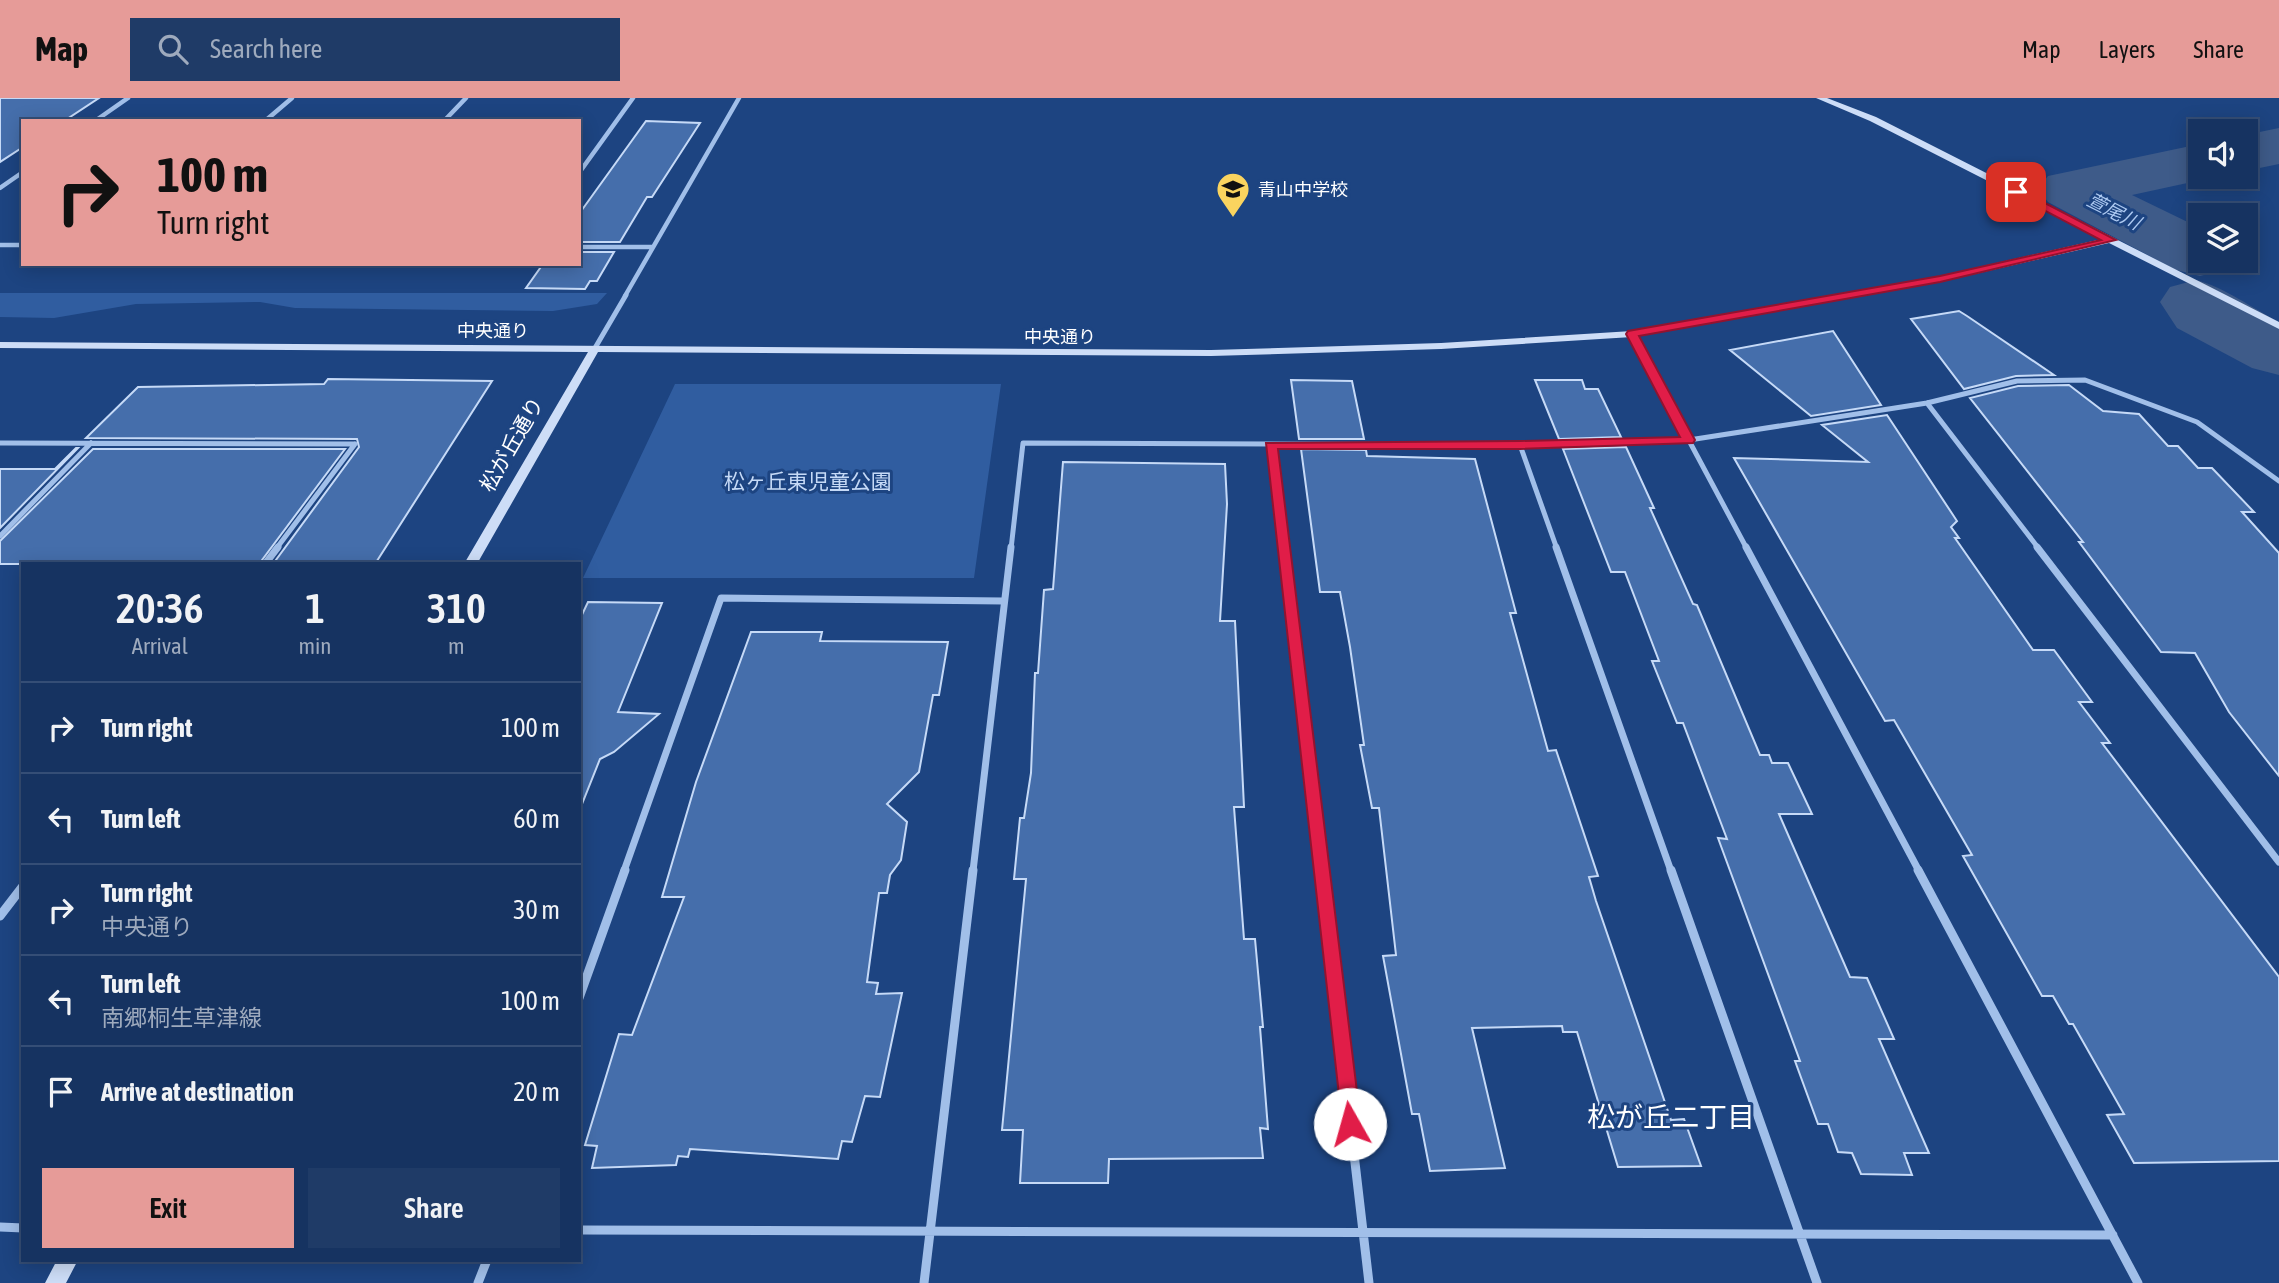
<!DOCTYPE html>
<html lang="en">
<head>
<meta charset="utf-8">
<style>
  :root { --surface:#163361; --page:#1f3b67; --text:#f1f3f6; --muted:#9eaabd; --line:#354e76; --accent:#e69b98 }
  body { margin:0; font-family:"Asap Condensed","Noto Sans JP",sans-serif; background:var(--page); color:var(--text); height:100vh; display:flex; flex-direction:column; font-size:26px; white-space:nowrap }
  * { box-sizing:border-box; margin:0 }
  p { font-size:23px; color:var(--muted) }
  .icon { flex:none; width:38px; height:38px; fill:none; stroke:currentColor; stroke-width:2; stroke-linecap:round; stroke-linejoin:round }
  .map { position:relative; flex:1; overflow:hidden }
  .drawer { position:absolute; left:21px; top:464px; width:560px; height:700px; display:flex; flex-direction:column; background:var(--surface); border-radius:0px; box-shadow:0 4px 18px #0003,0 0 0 2px var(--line) }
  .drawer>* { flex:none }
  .top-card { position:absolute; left:21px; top:21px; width:560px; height:147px; border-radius:0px; box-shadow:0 4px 18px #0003,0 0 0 2px var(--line); background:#e69b98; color:#111; overflow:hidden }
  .buttons { position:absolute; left:2188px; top:21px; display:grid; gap:14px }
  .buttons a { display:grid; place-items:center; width:70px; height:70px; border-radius:0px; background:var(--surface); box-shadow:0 4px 18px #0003,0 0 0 2px var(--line); font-size:35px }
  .pin { position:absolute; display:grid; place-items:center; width:60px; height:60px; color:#fff; margin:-30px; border-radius:14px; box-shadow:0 4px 10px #0006 }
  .me { position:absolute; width:77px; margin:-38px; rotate:353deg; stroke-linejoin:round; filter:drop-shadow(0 0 5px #0008) }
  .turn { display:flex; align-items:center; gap:24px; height:147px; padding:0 21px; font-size:32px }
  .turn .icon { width:91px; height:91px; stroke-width:2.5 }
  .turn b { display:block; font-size:49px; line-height:60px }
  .eta { display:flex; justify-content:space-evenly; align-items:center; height:119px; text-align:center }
  .eta b { font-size:42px; font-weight:600; line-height:49px }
  .action { display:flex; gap:14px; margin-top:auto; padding:14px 21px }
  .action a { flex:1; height:80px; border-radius:0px; background:var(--accent); color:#111; font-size:28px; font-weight:600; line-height:80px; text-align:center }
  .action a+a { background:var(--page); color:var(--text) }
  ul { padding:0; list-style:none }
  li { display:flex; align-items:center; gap:21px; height:91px; padding:0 21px; border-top:2px solid var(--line) }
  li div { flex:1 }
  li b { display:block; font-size:26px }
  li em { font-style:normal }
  header { display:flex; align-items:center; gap:42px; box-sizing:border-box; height:98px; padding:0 35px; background:var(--accent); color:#111 }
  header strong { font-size:33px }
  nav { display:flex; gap:38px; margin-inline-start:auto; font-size:24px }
  .search { width:490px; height:63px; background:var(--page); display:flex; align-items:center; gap:18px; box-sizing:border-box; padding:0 24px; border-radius:0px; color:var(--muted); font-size:26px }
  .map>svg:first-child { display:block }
  .green { fill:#305da0 }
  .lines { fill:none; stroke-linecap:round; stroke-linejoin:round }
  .river { fill:#3e5b89; fill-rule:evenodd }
  .building { fill:#456eab; stroke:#c6daf7; stroke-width:2 }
  .street-far3 { stroke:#a1bfe9; stroke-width:4.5 }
  .street-far2 { stroke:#a1bfe9; stroke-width:5 }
  .street-far1 { stroke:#a1bfe9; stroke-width:7 }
  .street { stroke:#a1bfe9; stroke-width:9 }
  .secondary { fill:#cdddf7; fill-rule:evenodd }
  .route { fill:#e11d48; stroke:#92132f; stroke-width:2 }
  .labels { text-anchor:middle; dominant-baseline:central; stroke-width:6; stroke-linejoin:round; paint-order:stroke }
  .far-poi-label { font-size:18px; fill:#fff; stroke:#1d4481; text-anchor:start }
  .far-street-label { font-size:18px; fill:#fff; stroke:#1d4481 }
  .far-water-label { font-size:19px; font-style:italic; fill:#adc9f1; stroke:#1d4481 }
  .street-label { font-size:21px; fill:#fff; stroke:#1d4481 }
  .park-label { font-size:21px; fill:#c6daf7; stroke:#1d4481 }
  .near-neighbourhood-label { font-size:28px; fill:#fff; stroke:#1d4481 }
</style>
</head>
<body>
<header>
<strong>Map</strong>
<div class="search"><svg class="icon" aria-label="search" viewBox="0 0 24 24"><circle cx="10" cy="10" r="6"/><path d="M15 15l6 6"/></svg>Search here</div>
<nav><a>Map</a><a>Layers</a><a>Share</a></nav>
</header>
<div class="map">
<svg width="2279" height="1185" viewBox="0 0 2279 1185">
  <rect width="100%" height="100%" fill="#1d4481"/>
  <!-- green -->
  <path class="green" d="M 0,195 L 607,195 L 597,206 L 553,213 L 295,210 L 260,204 L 136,206 L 54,220 L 0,219 Z
    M 675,286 L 1001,286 L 974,480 L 583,480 Z"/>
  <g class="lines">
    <!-- river -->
    <path class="river" d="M 2279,30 L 2279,66 L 2245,73 L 2245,37 Z
      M 2200,46 L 2200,79 L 2215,79 L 2132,97 L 2200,130 L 2200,163 L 2230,163 L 2224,172 L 2200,178 L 2176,172 L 2048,104 L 2038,91 L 2048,78 Z
      M 2196,182 C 2224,189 2252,210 2279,224 L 2279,277 L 2252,270 L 2177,230 L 2160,204 L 2170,189 Z"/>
  </g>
  <!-- building -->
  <path class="building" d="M 0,0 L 99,0 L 64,23 L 23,23 L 23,49 L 0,64 Z
    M 646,23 L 700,25 L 652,99 L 647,99 L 620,144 L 579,144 L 579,116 Z
    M 579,154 L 614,154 L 597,183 L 590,183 L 585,191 L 526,190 L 543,166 L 579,166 Z
    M 1959,213 L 1967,218 L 2054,277 L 2016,278 L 1964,291 L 1911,221 Z
    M 1833,233 L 1881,307 L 1811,318 L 1730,252 Z
    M 328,281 L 492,283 L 375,466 L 273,466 L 359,349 L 357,341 L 86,340 L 138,289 L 324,286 Z
    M 1291,282 L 1352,283 L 1364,341 L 1299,341 Z
    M 1535,282 L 1582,282 L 1585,291 L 1598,291 L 1621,339 L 1559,341 Z
    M 2069,287 L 2103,313 L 2139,316 L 2168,348 L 2178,348 L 2198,370 L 2212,370 L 2254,414 L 2242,414 L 2279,455 L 2279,678 L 2229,614 L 2195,555 L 2161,554 L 2079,444 L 2083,444 L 1970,300 L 2018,288 Z
    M 1887,317 L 1957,423 L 1951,429 L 1959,440 L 1955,440 L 2033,552 L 2054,552 L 2092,604 L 2079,604 L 2110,645 L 2102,645 L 2279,879 L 2279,1063 L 2134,1065 L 2107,1017 L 2124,1016 L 2073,926 L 2069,926 L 2053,898 L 2042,898 L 1963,758 L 1972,757 L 1894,622 L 1885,623 L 1734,360 L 1868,364 L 1822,327 Z
    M 1626,349 L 1654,410 L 1650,410 L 1693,506 L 1697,507 L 1760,657 L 1769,657 L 1772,665 L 1788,665 L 1812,716 L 1779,716 L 1850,879 L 1867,880 L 1894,941 L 1879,941 L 1929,1055 L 1904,1055 L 1912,1077 L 1861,1076 L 1852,1055 L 1838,1054 L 1828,1026 L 1818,1026 L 1795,963 L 1800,963 L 1718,740 L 1727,741 L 1683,625 L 1677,625 L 1652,563 L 1659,563 L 1625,474 L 1611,474 L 1563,351 Z
    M 76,350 L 78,350 L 0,430 L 0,371 L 55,371 Z
    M 93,351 L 345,351 L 259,466 L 0,466 L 0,443 Z
    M 1301,351 L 1366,352 L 1367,358 L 1475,361 L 1516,515 L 1510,515 L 1548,653 L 1556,652 L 1598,778 L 1589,779 L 1596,803 L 1671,1022 L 1684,1021 L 1701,1068 L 1618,1069 L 1577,934 L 1563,934 L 1562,928 L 1472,930 L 1505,1070 L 1430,1073 L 1419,1016 L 1412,1016 L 1383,858 L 1396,857 L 1379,710 L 1372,710 L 1360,647 L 1364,647 L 1350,549 L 1340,494 L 1320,494 Z
    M 1063,364 L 1225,366 L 1227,406 L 1220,523 L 1235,523 L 1244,709 L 1234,709 L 1244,841 L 1255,841 L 1263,929 L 1260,929 L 1268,1031 L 1260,1030 L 1263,1060 L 1109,1061 L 1108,1085 L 1020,1085 L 1023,1032 L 1002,1032 L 1026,781 L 1014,781 L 1020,720 L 1024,720 L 1031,675 L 1035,575 L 1038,575 L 1044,492 L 1053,491 Z
    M 588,504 L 662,505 L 618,614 L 659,616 L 614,654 L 600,661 L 582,706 L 579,705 L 579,523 Z
    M 751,534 L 822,534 L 820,543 L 948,544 L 939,597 L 933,597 L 919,674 L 887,706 L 907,724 L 901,762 L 890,777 L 887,795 L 879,795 L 867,884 L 878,885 L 876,896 L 902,895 L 880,999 L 865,998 L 852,1044 L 842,1043 L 838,1061 L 690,1051 L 688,1059 L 678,1058 L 676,1067 L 592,1070 L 597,1048 L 585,1047 L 619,936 L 632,937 L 684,799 L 662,799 L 696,684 Z"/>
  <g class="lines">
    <!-- street-far3 -->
    <path class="street-far3" d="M 95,23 L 128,0
      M 265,23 L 292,0
      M 444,23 L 466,0
      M 579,75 L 633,0
      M 0,90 L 23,74
      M 0,147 L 23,147
      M 579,149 L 653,149
      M 625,198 L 739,0"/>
    <!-- street-far2 -->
    <path class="street-far2" d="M 1632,236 L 1747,451
      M 595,250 L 626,197
      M 1927,305 L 2039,451
      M 0,345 L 355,346
      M 1271,347 L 1283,451
      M 1520,347 L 1557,451
      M 0,438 L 91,345
      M 276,451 L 355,346
      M 1011,451 L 1023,345 L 1520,347 L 1689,342 L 1927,305 L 2017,283 L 2085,282 L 2197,324 L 2279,383"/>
    <!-- street-far1 -->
    <path class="street-far1" d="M 1283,449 L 1321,773
      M 1556,449 L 1671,773
      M 1746,449 L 1919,773
      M 2037,449 L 2279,764
      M 265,466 L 278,449
      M 624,773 L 721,500 L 1004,503
      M 973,773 L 1011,449"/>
    <!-- street -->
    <path class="street" d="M 1321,772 L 1369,1185
      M 1671,772 L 1817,1185
      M 1918,772 L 2138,1185
      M 0,818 L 23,788
      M 579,900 L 625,772
      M 0,1129 L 23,1130
      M 579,1132 L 2113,1137
      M 478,1185 L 487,1162
      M 924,1185 L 973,772"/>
    <!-- secondary -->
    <path class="secondary" d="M 1816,0 L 1827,0 L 1876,19 L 2279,224 L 2279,231 L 2109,145 L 1940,184 L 1632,239 L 1441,251 L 1211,258 L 598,254 L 477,466 L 464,466 L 588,254 L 0,250 L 0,244 L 1211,252 L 1441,245 L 1632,233 L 1940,178 L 2102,141 L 1870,23 Z
      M 57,1162 L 78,1162 L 66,1185 L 45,1185 Z"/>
  </g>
  <!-- route -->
  <path class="route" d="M 2013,92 L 2020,92 L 2116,142 L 1940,184 L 1639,238 L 1695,342 L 1693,345 L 1520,351 L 1278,351 L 1361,1026 L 1358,1033 L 1350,1036 L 1343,1033 L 1266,345 L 1520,343 L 1680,339 L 1626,236 L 1628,233 L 1940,178 L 2101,142 L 2013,96 Z"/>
  <!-- icons -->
  <defs>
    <symbol id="school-pin" viewBox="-11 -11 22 30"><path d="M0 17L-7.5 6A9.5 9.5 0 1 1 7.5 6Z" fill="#fad45f" stroke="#1d4481"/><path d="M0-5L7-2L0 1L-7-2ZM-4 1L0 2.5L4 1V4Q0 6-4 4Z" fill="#111"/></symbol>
  </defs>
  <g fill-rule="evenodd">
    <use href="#school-pin" x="1214" y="72" width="38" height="52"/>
  </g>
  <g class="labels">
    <!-- far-poi labels -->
    <g class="far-poi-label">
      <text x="1258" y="91">青山中学校</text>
    </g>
    <!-- far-street labels -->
    <g class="far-street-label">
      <text x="493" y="232">中央通り</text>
      <text x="1060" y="238">中央通り</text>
    </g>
    <!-- far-water labels -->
    <g class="far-water-label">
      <text transform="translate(2114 113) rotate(27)">萱尾川</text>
    </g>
    <!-- street labels -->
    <g class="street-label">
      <text transform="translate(511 346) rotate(-60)">松が丘通り</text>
    </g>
    <!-- park labels -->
    <g class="park-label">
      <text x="808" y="383">松ヶ丘東児童公園</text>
    </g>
    <!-- near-neighbourhood labels -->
    <g class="near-neighbourhood-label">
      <text x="1671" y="1019">松が丘二丁目</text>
    </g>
  </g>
</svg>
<div class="buttons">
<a><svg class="icon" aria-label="sound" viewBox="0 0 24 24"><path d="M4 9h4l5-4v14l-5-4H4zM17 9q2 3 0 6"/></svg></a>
<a><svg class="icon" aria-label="layers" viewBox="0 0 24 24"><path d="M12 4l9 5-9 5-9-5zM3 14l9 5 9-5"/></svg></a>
</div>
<div class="pin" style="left:2016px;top:94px;background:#d93025"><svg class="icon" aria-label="arrive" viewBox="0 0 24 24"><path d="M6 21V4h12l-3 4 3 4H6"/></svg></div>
<svg class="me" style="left:1350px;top:1026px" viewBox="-20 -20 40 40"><circle r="19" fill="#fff"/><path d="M0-13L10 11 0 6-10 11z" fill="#e11d48"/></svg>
<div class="top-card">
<div class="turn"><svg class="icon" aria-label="right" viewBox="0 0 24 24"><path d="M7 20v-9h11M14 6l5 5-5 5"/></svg><div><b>100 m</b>Turn right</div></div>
</div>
<section class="drawer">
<div class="eta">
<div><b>20:36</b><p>Arrival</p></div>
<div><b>1</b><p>min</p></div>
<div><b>310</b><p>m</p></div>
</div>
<ul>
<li><svg class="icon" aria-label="right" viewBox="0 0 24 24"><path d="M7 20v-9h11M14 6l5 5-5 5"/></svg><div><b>Turn right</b></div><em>100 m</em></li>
<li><svg class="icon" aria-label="left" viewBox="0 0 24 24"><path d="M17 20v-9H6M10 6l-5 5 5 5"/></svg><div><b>Turn left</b></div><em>60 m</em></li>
<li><svg class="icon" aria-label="right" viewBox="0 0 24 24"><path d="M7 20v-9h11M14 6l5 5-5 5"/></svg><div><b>Turn right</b><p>中央通り</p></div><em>30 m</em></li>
<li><svg class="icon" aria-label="left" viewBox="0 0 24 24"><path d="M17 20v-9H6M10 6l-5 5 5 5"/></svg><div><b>Turn left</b><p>南郷桐生草津線</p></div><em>100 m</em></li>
<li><svg class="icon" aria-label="arrive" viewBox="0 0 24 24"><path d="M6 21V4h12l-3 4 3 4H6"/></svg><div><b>Arrive at destination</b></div><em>20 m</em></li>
</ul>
<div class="action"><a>Exit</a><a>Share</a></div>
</section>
</div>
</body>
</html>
